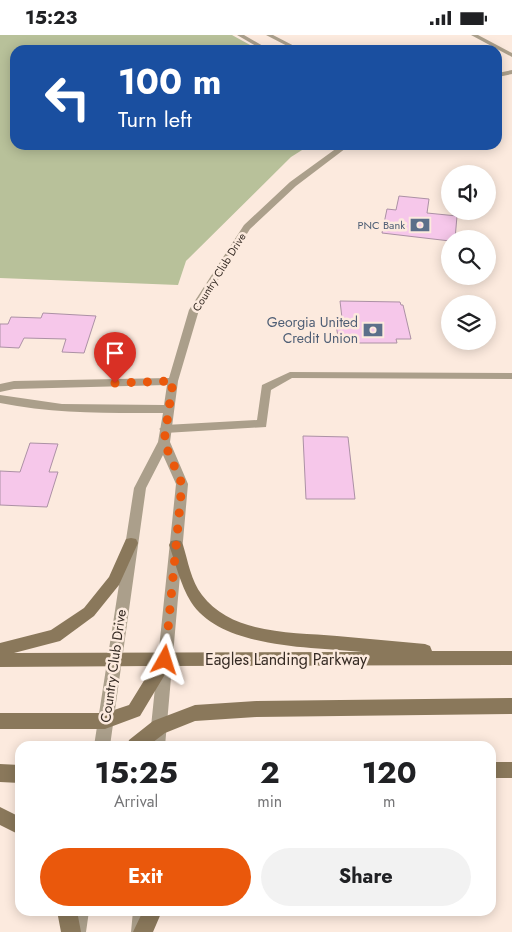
<!DOCTYPE html>
<html lang="en">
<head>
<meta charset="utf-8">
<style>
  :root { --surface:#fff; --page:#f2f2f2; --text:#202124; --muted:#757577; --accent:#ea580c }
  body { margin:0; font-family:Jost,sans-serif; background:var(--page); color:var(--text); height:100vh; display:flex; flex-direction:column; font-size:19px; white-space:nowrap }
  * { box-sizing:border-box; margin:0 }
  p { font-size:16px; color:var(--muted) }
  .icon { flex:none; width:28px; height:28px; fill:none; stroke:currentColor; stroke-width:2; stroke-linecap:round; stroke-linejoin:round }
  .map { position:relative; flex:1; overflow:hidden }
  .panel { position:absolute; left:15px; top:706px; width:481px; height:175px; display:flex; flex-direction:column; background:var(--surface); border-radius:15px; box-shadow:0 2px 12px #0003 }
  .panel>* { flex:none }
  .guide { position:absolute; left:10px; top:10px; width:492px; height:105px; border-radius:15px; box-shadow:0 2px 12px #0003; background:#1a4fa0; color:#fff; overflow:hidden }
  .tools { position:absolute; left:441px; top:130px; display:grid; gap:10px }
  .tools a { display:grid; place-items:center; width:55px; height:55px; border-radius:50%; background:var(--surface); box-shadow:0 2px 12px #0003; font-size:25px }
  .pin { position:absolute; display:grid; place-items:center; width:42px; height:42px; color:#fff; margin:-51px -21px; border-radius:50% 50% 50% 0; rotate:-45deg; box-shadow:0 0 5px #0007 }
  .pin .icon { rotate:45deg }
  .me { position:absolute; width:55px; margin:-28px; rotate:6deg; stroke-linejoin:round; filter:drop-shadow(0 0 4px #0008) }
  .turn { display:flex; align-items:center; gap:18px; height:105px; padding:0 25px; font-size:22px }
  .turn .icon { width:65px; height:65px; stroke-width:2.5 }
  .turn b { display:block; font-size:35px; line-height:42px }
  .eta { display:flex; justify-content:space-evenly; align-items:center; height:85px; text-align:center }
  .eta b { font-size:30px; font-weight:700; line-height:35px }
  .action { display:flex; gap:10px; margin-top:auto; padding:10px 25px }
  .action a { flex:1; height:58px; border-radius:30px; background:var(--accent); color:#fff; font-size:20px; font-weight:700; line-height:58px; text-align:center }
  .action a+a { background:var(--page); color:var(--text) }
  .status { display:flex; justify-content:space-between; align-items:center; height:35px; padding:0 25px; background:var(--surface); direction:ltr }
  .status svg { height:14px; fill:currentColor }
  .map>svg:first-child { display:block }
  .green { fill:#b8c19a }
  .building { fill:#f6c7ea; stroke:#ac91a5 }
  .lines { fill:none; stroke-linecap:round; stroke-linejoin:round }
  .minor { fill:#ab9f8b; fill-rule:evenodd }
  .tertiary { fill:#ab9f8b; fill-rule:evenodd }
  .secondary { fill:#8a785b; fill-rule:evenodd }
  .route { stroke:#ea580c; stroke-width:9; stroke-dasharray:0 16.2 }
  .labels { text-anchor:middle; dominant-baseline:central; stroke-width:5; stroke-linejoin:round; paint-order:stroke }
  .far-service-label { font-size:11px; fill:#4e5e75; stroke:#fceade; text-anchor:end }
  .far-street-label { font-size:11px; fill:#362b24; stroke:#fceade }
  .service-label { font-size:14px; fill:#4e5e75; stroke:#fceade; text-anchor:end }
  .street-label { font-size:14px; fill:#362b24; stroke:#fceade }
  .near-street-label { font-size:16px; fill:#362b24; stroke:#fceade }
</style>
</head>
<body>
<div class="status"><b>15:23</b><svg viewBox="0 0 49 12"><path d="M0 12V9h3v3zM5 12V6h3v6zM10 12V3h3v9zM15 12V0h3v12zM26 1h20v11H26zM47 4h2v5h-2z"/></svg></div>
<div class="map">
<svg width="512" height="897" viewBox="0 0 512 897">
  <rect width="100%" height="100%" fill="#fceade"/>
  <!-- green -->
  <path class="green" d="M 0,0 L 232,0 L 259,15 L 15,15 L 15,110 L 310,110 L 291,122 L 186,226 L 178,250 L 0,243 Z"/>
  <!-- building -->
  <path class="building" d="M 399,161 L 429,164 L 427,178 L 457,181 L 455,204 L 450,204 L 450,206 L 382,198 L 387,174 L 396,175 Z
    M 340,266 L 400,267 L 401,270 L 403,270 L 411,304 L 396,304 L 397,308 L 342,308 L 342,302 L 338,302 L 335,283 L 342,283 Z
    M 43,278 L 96,281 L 84,318 L 62,317 L 66,304 L 24,303 L 19,313 L 0,312 L 0,289 L 8,289 L 11,282 L 41,283 Z
    M 303,401 L 348,402 L 355,464 L 306,464 Z
    M 30,408 L 58,409 L 49,437 L 58,437 L 47,472 L 0,470 L 0,436 L 20,437 Z"/>
  <g class="lines">
    <!-- minor -->
    <path class="minor" d="M 237,0 L 244,0 L 270,15 L 263,15 Z
      M 266,0 L 273,0 L 302,15 L 295,15 Z
      M 471,0 L 478,0 L 512,18 L 512,22 Z
      M 290,337 L 512,338 L 512,344 L 292,343 L 271,355 L 266,392 L 165,398 L 159,394 L 165,390 L 257,385 L 262,350 Z"/>
    <!-- tertiary -->
    <path class="tertiary" d="M 512,35 L 512,39 L 498,42 L 498,38 Z
      M 341,110 L 350,110 L 296,151 L 250,194 L 199,275 L 178,346 L 170,407 L 188,449 L 165,711 L 149,711 L 176,449 L 163,420 L 146,453 L 110,711 L 94,711 L 134,453 L 158,407 L 163,378 C 108,378 54,379 0,368 L 0,360 L 62,369 L 164,370 L 167,350 L 14,354 L 0,357 L 0,349 L 14,346 L 169,343 L 189,275 L 244,190 L 290,147 Z
      M 69,876 L 89,876 L 86,897 L 66,897 Z
      M 133,876 L 153,876 L 151,897 L 131,897 Z"/>
    <!-- secondary -->
    <path class="secondary" d="M 131,503 L 136,504 L 138,508 L 119,550 L 94,581 L 60,606 L 14,618 L 362,617 C 312,612 221,614 191,567 C 180,549 176,529 169,510 L 171,506 L 176,505 L 181,506 L 183,510 C 188,526 191,546 202,560 C 232,600 293,597 337,601 C 366,604 396,606 425,609 L 430,611 L 432,616 L 512,616 L 512,630 L 170,631 L 140,681 L 105,694 L 0,694 L 0,678 L 105,678 L 129,670 L 153,631 L 0,632 L 0,608 L 51,595 L 84,573 L 109,542 L 126,504 Z
      M 512,663 L 512,679 L 256,682 L 195,686 L 165,698 L 148,711 L 127,711 L 129,705 L 153,686 L 195,670 L 256,666 Z
      M 491,727 L 512,727 L 512,743 L 491,743 Z
      M 0,729 L 20,730 L 20,748 L 0,747 Z
      M 0,772 L 20,782 L 20,800 L 0,790 Z
      M 57,876 L 77,876 L 81,897 L 61,897 Z
      M 143,876 L 162,876 L 153,897 L 133,897 Z"/>
  </g>
  <g class="lines">
    <!-- route -->
    <path class="route" d="M 115,348 L 173,346 L 164,407 L 182,449 L 165,625"/>
  </g>
  <!-- icons -->
  <defs>
    <symbol id="bank-bare" viewBox="-9 -9 18 18"><path d="M-6-4H6V4H-6ZM0-2.3a2.3 2.3 0 1 0 0 4.6a2.3 2.3 0 1 0 0-4.6Z" fill="#5c6f8a" stroke="#fceade" stroke-width="2.5" paint-order="stroke"/></symbol>
  </defs>
  <g fill-rule="evenodd">
    <use href="#bank-bare" x="406" y="176" width="28" height="28"/>
    <use href="#bank-bare" x="359" y="281" width="28" height="28"/>
  </g>
  <g class="labels">
    <!-- far-service labels -->
    <g class="far-service-label">
      <text x="405" y="190">PNC Bank</text>
    </g>
    <!-- far-street labels -->
    <g class="far-street-label">
      <text transform="translate(219 237) rotate(-58)">Country Club Drive</text>
    </g>
    <!-- service labels -->
    <g class="service-label">
      <text x="358" y="287">Georgia United<tspan x="358" dy="16">Credit Union</tspan></text>
    </g>
    <!-- street labels -->
    <g class="street-label">
      <text transform="translate(113 631) rotate(-82)">Country Club Drive</text>
    </g>
    <!-- near-street labels -->
    <g class="near-street-label">
      <text x="286" y="624">Eagles Landing Parkway</text>
    </g>
  </g>
</svg>
<div class="tools">
<a><svg class="icon" aria-label="sound" viewBox="0 0 24 24"><path d="M4 9h4l5-4v14l-5-4H4zM17 9q2 3 0 6"/></svg></a>
<a><svg class="icon" aria-label="search" viewBox="0 0 24 24"><circle cx="10" cy="10" r="6"/><path d="M15 15l6 6"/></svg></a>
<a><svg class="icon" aria-label="layers" viewBox="0 0 24 24"><path d="M12 4l9 5-9 5-9-5zM3 14l9 5 9-5"/></svg></a>
</div>
<div class="pin" style="left:115px;top:348px;background:#d93025"><svg class="icon" aria-label="arrive" viewBox="0 0 24 24"><path d="M6 21V4h12l-3 4 3 4H6"/></svg></div>
<svg class="me" style="left:165px;top:625px" viewBox="-20 -20 40 40"><path d="M0-17L14 15 0 8-14 15z" fill="#ea580c" stroke="#fff" stroke-width="4"/></svg>
<div class="guide">
<div class="turn"><svg class="icon" aria-label="left" viewBox="0 0 24 24"><path d="M17 20v-9H6M10 6l-5 5 5 5"/></svg><div><b>100 m</b>Turn left</div></div>
</div>
<section class="panel">
<div class="eta">
<div><b>15:25</b><p>Arrival</p></div>
<div><b>2</b><p>min</p></div>
<div><b>120</b><p>m</p></div>
</div>
<div class="action"><a>Exit</a><a>Share</a></div>
</section>
</div>
</body>
</html>
